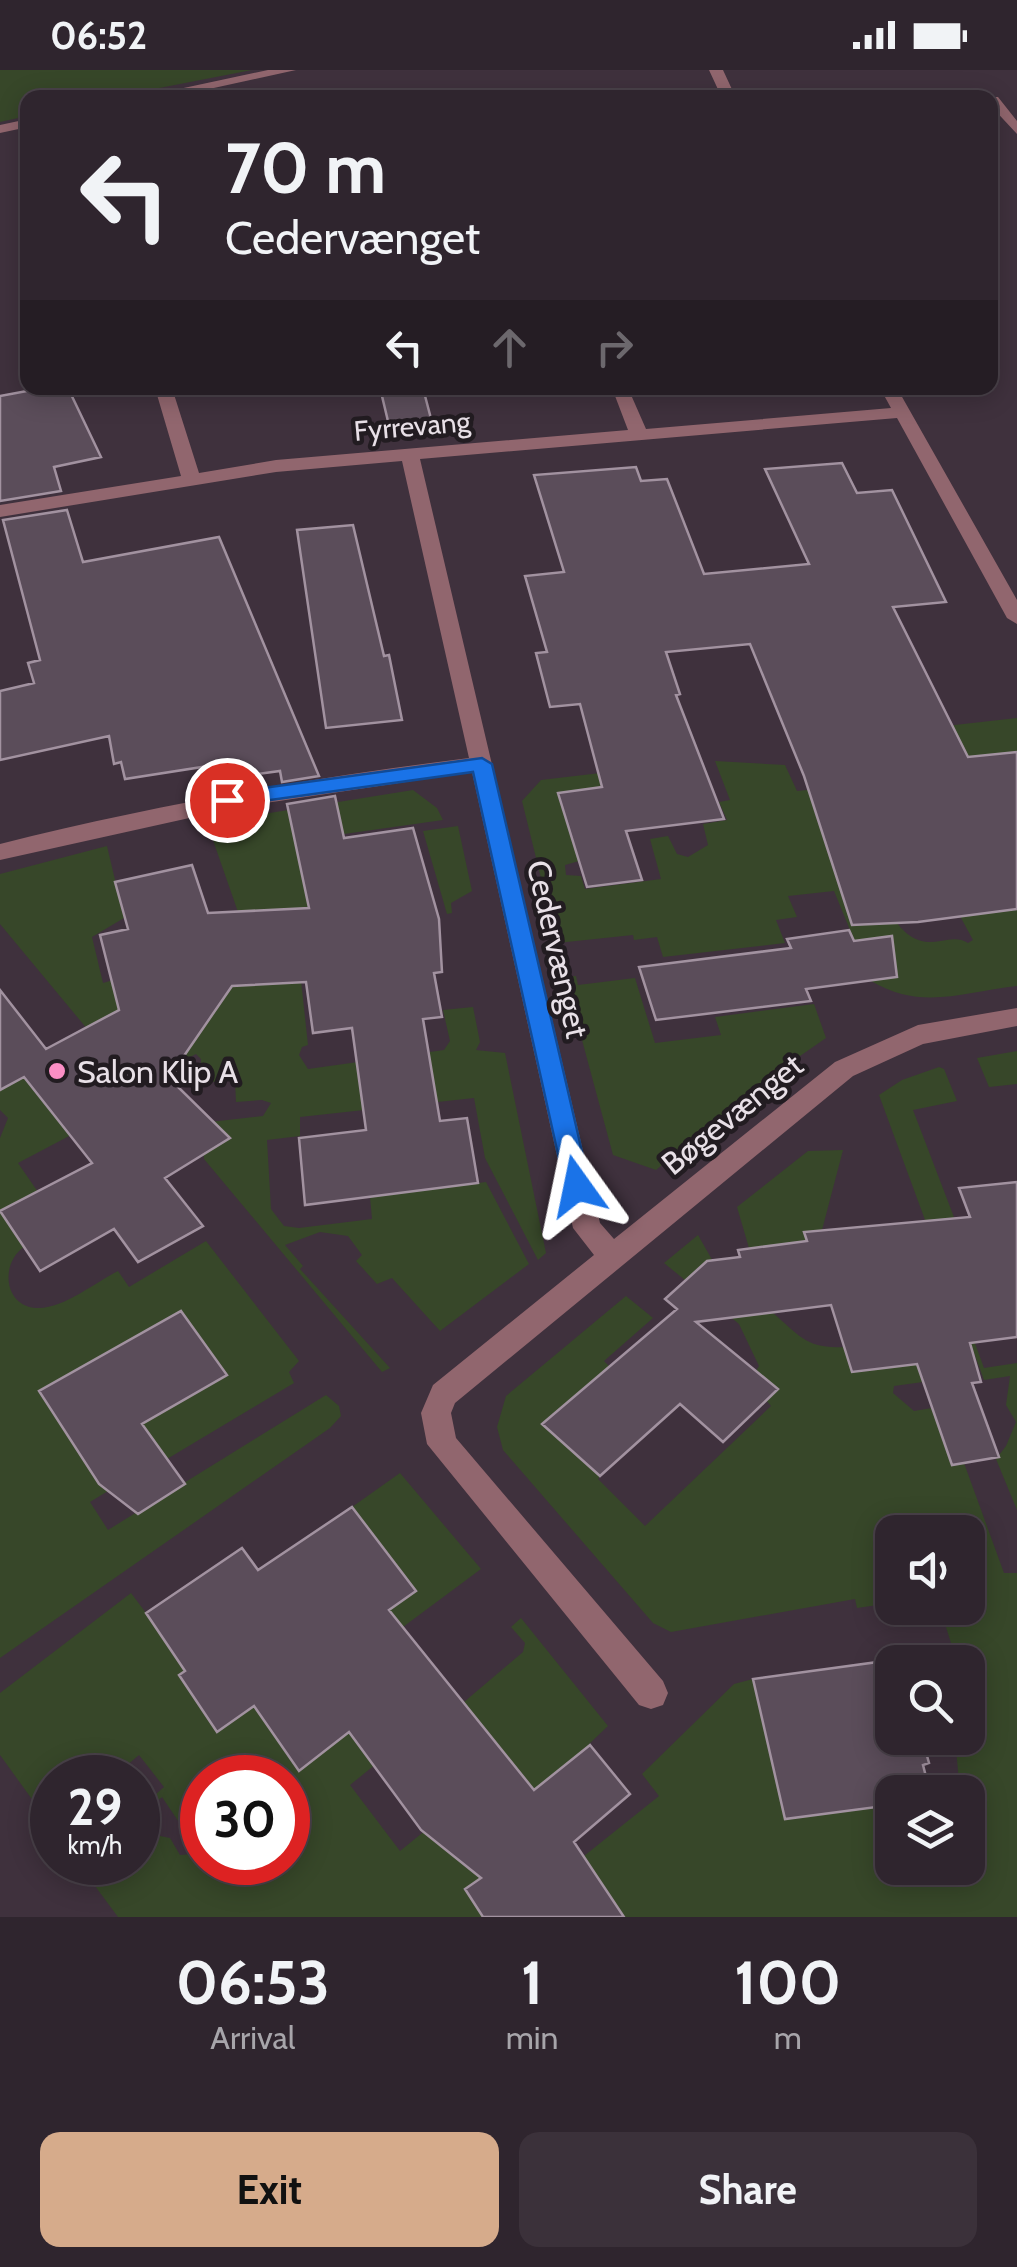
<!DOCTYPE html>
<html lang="en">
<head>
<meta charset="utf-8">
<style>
  :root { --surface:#2f252e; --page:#3b313a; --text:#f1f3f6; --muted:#a7a5aa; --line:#4a424a; --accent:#d6ab8b }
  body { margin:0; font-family:Cabin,sans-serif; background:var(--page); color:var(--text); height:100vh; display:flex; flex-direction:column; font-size:38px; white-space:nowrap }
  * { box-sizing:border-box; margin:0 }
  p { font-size:32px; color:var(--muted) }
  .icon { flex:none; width:55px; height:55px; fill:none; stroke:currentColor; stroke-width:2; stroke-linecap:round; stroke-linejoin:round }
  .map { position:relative; height:1847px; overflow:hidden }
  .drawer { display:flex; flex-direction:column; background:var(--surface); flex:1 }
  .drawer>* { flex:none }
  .hud { position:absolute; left:20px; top:20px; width:978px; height:305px; border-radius:20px; box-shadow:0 5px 25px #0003,0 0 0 2px var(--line); background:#2f252e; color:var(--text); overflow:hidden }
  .buttons { position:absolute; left:875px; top:1445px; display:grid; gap:20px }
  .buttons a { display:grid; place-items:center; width:110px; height:110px; border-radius:20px; background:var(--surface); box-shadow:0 5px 25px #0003,0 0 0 2px var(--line); font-size:50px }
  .speed { position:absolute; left:30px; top:1685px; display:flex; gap:20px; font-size:50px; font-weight:700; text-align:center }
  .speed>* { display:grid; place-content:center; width:130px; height:130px; border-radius:50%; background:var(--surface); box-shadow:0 5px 25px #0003,0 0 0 2px var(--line); line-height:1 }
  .speed small { font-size:25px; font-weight:400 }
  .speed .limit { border:15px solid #d22; background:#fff; color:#111 }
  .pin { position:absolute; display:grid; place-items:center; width:85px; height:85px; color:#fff; margin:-42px; border:5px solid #fff; border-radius:50%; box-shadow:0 2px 10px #0007 }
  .me { position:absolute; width:110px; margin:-55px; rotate:348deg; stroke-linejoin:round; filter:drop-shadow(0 0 8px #0008) }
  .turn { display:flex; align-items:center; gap:35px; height:210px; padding:0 40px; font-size:45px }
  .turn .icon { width:130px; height:130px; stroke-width:2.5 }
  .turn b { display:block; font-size:70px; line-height:85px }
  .lanes { display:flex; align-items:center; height:95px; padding:0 40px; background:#0003; justify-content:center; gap:50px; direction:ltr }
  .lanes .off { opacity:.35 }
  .eta { display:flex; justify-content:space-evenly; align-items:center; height:170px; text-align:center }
  .eta b { font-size:60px; font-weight:800; line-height:70px }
  .button { display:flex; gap:20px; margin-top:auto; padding:20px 40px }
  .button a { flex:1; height:115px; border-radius:20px; background:var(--accent); color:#111; font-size:40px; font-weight:800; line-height:115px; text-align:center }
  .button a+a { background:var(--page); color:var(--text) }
  .status { display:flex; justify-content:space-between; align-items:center; height:70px; padding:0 50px; background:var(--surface); direction:ltr }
  .status svg { height:28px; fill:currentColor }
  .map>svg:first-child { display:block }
  .green { fill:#374729; fill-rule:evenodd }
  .building { fill:#5b4d5a; stroke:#a292a0; stroke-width:2.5 }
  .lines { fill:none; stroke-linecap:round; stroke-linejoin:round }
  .minor { fill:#91666e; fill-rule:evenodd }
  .route { fill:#1a73e8; stroke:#114b97; stroke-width:2.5 }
  .poi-dot { fill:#fb8fc5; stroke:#221c21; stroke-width:4 }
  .labels { text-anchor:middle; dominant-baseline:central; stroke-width:9; stroke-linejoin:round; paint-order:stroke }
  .far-street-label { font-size:28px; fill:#e8e0e7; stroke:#221c21 }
  .street-label { font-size:32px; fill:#e8e0e7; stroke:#221c21 }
  .poi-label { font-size:32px; fill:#e8e0e7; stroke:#221c21; text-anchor:start }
</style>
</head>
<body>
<div class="status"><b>06:52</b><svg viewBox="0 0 49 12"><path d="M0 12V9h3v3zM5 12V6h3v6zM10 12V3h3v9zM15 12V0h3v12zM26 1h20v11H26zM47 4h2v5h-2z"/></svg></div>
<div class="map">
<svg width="1017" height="1847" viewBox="0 0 1017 1847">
  <rect width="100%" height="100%" fill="#3f313d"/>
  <!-- green -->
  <path class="green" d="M 0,0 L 252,0 L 113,27 L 28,28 L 27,46 L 0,52 Z
    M 1017,648 L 1017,682 L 999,684 L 862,777 C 876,806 890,871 929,872 C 943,872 956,865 968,873 L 973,870 L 960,846 L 1017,839 L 1017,916 C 962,922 922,941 871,911 L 834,821 L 788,826 L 797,847 L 776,850 L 785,873 L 663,887 L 657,867 L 634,870 L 633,865 L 557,873 L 522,731 L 541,710 L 660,696 L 635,714 L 558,723 L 579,791 L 565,795 L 566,805 L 581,806 L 585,819 L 661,809 L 650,769 L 668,766 L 677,784 L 688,787 L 708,775 L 703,754 L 727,750 L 719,732 L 730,730 L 715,691 L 785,695 L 797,721 L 827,718 L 901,661 Z
    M 413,720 L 437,738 L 443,750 L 344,764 L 338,740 L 290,747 L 311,840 L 299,892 L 308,975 L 302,977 L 299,985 L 308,999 L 444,980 L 450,971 L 443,940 L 473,937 L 480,972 L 476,980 L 505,983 L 546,1183 L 538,1190 L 485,1088 L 474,1028 L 300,1047 L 300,1066 L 267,1070 L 271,1139 L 284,1156 L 299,1158 L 372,1149 L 370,1127 L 486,1112 L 529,1194 L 440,1261 L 392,1208 L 377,1214 L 356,1191 L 362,1185 L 348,1166 L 320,1162 L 285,1175 L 303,1196 L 300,1199 L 390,1298 L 382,1302 L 204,1089 L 201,1053 L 263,1046 L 271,1033 L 262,1030 L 236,1032 L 235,1010 L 200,1013 L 201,989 L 196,984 L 180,992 L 108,984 L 0,854 L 0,804 L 107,776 L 124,848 L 92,867 L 103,913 L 117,909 L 238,842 L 207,753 Z
    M 458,756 L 472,821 L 451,833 L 452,843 L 447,844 L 423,761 Z
    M 576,906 L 578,915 L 635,908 L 655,973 L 721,965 L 715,947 L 814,934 L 826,968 L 764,1011 L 656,1100 L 613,1085 L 565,907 Z
    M 1017,981 L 1017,1014 L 989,1017 L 977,988 Z
    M 939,997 L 944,999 L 957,1031 L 913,1040 L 991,1244 L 966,1249 L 984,1298 L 1017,1293 L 1017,1440 L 996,1389 L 1006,1376 L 1016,1352 L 1006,1335 L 1010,1306 L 984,1310 L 879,1025 L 902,1010 Z
    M 24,1007 L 48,1038 L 69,1027 L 109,1045 L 18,1093 L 38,1122 L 1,1141 L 24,1177 C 0,1193 3,1238 39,1238 C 64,1238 96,1212 118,1201 L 129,1217 L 206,1171 L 299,1291 L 289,1302 L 294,1313 L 167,1389 L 143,1354 L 226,1304 L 181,1241 L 40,1320 L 108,1421 L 90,1432 L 108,1460 L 326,1325 L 339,1336 L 341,1346 L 330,1358 L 0,1588 L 0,1068 L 8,1048 L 0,1040 L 0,1020 Z
    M 843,1080 L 822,1160 L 805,1163 L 807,1171 L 749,1178 L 737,1137 L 808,1081 Z
    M 698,1165 L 739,1237 L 754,1235 L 757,1244 L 773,1243 C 799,1265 806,1279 844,1277 L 853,1302 L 920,1293 L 923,1312 L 894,1316 L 893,1323 L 914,1341 L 932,1338 L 964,1393 L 1004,1503 L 1017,1503 L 1017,1847 L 624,1847 L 584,1786 L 659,1726 L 642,1704 L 734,1614 L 753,1609 L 785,1749 L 892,1735 L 892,1798 L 968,1798 L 968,1722 L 960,1722 L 955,1668 L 968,1668 L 968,1592 L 947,1592 L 946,1575 L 951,1573 L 940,1538 L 968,1538 L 968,1462 L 892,1462 L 892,1533 L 857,1538 L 855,1529 L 671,1562 L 653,1553 L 503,1380 L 497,1357 L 506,1326 L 626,1226 L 653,1248 L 604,1291 L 609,1296 L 542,1354 L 600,1406 L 598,1409 L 645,1456 L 771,1336 L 766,1330 L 778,1319 L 756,1301 L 759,1296 L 739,1254 L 664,1193 Z
    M 400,1403 L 481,1499 L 294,1638 L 348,1646 L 381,1690 L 350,1715 L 400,1781 L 510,1692 L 464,1632 L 523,1582 L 525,1573 L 511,1557 L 521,1548 L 608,1656 L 589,1674 L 561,1752 L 466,1818 L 483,1847 L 118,1847 L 78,1793 L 138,1792 L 138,1767 L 150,1764 L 170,1768 L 180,1785 L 192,1784 L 197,1779 L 162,1727 L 138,1747 L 138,1740 L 164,1717 L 139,1685 L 113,1707 L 52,1708 L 52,1757 L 0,1685 L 0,1623 L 131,1523 L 188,1599 L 180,1605 L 218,1661 L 416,1521 L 352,1437 ZM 202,1708 L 288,1708 L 288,1792 L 202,1792 Z"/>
  <!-- building -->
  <path class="building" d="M 43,318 L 68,318 L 101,387 L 54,397 L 61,421 L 0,431 L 0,326 Z
    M 424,322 L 435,364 L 392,368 L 382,326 Z
    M 842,393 L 857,423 L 892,420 L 946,532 L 893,537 L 968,687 L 1017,682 L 1017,839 L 918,852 L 852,855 L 804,706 L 750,574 L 666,582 L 680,624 L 676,625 L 724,749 L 626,761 L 642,810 L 587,817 L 558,723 L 602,717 L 580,634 L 550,637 L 536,583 L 547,582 L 525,506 L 564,502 L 534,405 L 636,397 L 641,411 L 667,409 L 704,504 L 809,494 L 765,399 Z
    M 67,440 L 83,492 L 219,467 L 319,706 L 282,712 L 280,701 L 219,709 L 215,695 L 125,709 L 121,692 L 114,694 L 109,666 L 0,690 L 0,621 L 34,613 L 28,593 L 40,590 L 3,450 Z
    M 353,455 L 384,586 L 389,585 L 402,650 L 326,658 L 297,460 Z
    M 335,726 L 344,768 L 413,758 L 439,849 L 442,902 L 434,903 L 442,947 L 423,949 L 440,1051 L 467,1048 L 478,1113 L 305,1135 L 299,1068 L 366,1060 L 352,958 L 313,963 L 306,912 L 232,916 L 175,999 L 186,1012 L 178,1017 L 230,1068 L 165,1108 L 203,1156 L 138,1192 L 114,1159 L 40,1201 L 0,1141 L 92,1093 L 24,1007 L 0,1020 L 0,920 L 46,979 L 119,940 L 100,865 L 128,859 L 115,812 L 192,795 L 208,843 L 309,838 L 287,734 Z
    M 849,860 L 854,871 L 892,866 L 897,907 L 806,919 L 811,931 L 656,950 L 639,897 L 791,878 L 787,869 Z
    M 1017,1112 L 1017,1267 L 970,1273 L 981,1312 L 972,1313 L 999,1387 L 952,1395 L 917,1294 L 852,1302 L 831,1235 L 696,1252 L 778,1319 L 723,1372 L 680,1334 L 600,1406 L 542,1354 L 677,1239 L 665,1229 L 707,1191 L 740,1187 L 738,1180 L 807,1171 L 804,1162 L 970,1147 L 959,1118 Z
    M 181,1241 L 227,1305 L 142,1354 L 185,1414 L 138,1444 L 99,1414 L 39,1321 Z
    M 352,1437 L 416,1521 L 389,1540 L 534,1720 L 590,1675 L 630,1724 L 574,1772 L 624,1847 L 483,1847 L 465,1819 L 481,1808 L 421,1760 L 349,1662 L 299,1701 L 254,1636 L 217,1662 L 179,1605 L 185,1601 L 146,1543 L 242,1478 L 258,1500 Z
    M 900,1589 L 901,1592 L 892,1592 L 892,1668 L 922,1668 L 929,1693 L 923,1695 L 930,1722 L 892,1722 L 892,1735 L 785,1749 L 753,1609 Z"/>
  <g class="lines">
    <!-- minor -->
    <path class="minor" d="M 268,0 L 296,0 L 168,28 L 137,28 Z
      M 709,0 L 723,0 L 736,28 L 722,28 Z
      M 988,27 L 998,27 L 1017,51 L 1017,64 L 990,35 Z
      M 28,49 L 28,57 L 0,63 L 0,55 Z
      M 155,318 L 172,318 L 199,403 L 276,390 L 628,360 L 612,318 L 628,318 L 646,359 L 891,338 L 880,318 L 897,318 L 1017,530 L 1017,554 L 1007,548 L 897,348 L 420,389 L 600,1153 L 614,1169 L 835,992 L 918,955 L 1017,938 L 1017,956 L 923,974 L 853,1006 L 455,1333 L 451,1343 L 456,1368 L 663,1611 L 668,1623 L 663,1635 L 651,1639 L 639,1635 L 427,1374 L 421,1343 L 433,1315 L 594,1185 L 573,1158 L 472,702 L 239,737 L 0,790 L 0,774 C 155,735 310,708 469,688 L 402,391 L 276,402 L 0,447 L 0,435 L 181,406 Z"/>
  </g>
  <!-- route -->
  <path class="route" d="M 482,688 L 492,694 L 590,1116 L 586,1123 L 568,1123 L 565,1116 L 473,702 L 227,736 L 216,730 L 227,723 Z"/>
  <!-- markers -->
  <circle class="poi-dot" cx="57" cy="1001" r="10"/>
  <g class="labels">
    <!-- far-street labels -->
    <g class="far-street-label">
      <text transform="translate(412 356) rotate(-5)">Fyrrevang</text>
    </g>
    <!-- street labels -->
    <g class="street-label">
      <text transform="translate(558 879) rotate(77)">Cedervænget</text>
      <text transform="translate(732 1044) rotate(-39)">Bøgevænget</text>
    </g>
    <!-- poi labels -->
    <g class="poi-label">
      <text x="77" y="1001">Salon Klip A</text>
    </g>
  </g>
</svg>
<div class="buttons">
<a><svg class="icon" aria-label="sound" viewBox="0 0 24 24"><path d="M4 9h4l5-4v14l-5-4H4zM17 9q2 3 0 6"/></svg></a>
<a><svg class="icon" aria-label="search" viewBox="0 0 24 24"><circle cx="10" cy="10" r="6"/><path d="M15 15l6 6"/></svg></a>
<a><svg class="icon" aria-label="layers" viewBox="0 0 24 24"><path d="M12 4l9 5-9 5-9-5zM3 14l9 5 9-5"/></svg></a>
</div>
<div class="speed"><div>29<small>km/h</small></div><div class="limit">30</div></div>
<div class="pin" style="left:227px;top:730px;background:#d93025"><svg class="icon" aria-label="arrive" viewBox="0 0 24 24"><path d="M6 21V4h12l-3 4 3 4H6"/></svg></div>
<svg class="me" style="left:577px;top:1116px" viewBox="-20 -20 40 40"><path d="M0-17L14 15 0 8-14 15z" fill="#1a73e8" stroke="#fff" stroke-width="4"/></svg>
<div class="hud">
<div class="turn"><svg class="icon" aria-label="left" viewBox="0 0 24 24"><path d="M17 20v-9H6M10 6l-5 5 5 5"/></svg><div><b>70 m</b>Cedervænget</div></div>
<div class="lanes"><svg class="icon" aria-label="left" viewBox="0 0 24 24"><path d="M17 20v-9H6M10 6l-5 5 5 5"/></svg><svg class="icon off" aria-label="ahead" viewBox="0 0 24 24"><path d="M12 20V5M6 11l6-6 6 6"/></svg><svg class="icon off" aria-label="right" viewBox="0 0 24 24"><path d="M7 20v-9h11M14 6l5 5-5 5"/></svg></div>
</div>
</div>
<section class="drawer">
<div class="eta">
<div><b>06:53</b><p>Arrival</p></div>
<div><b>1</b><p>min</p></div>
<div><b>100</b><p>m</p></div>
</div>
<div class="button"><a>Exit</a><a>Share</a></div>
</section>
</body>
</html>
